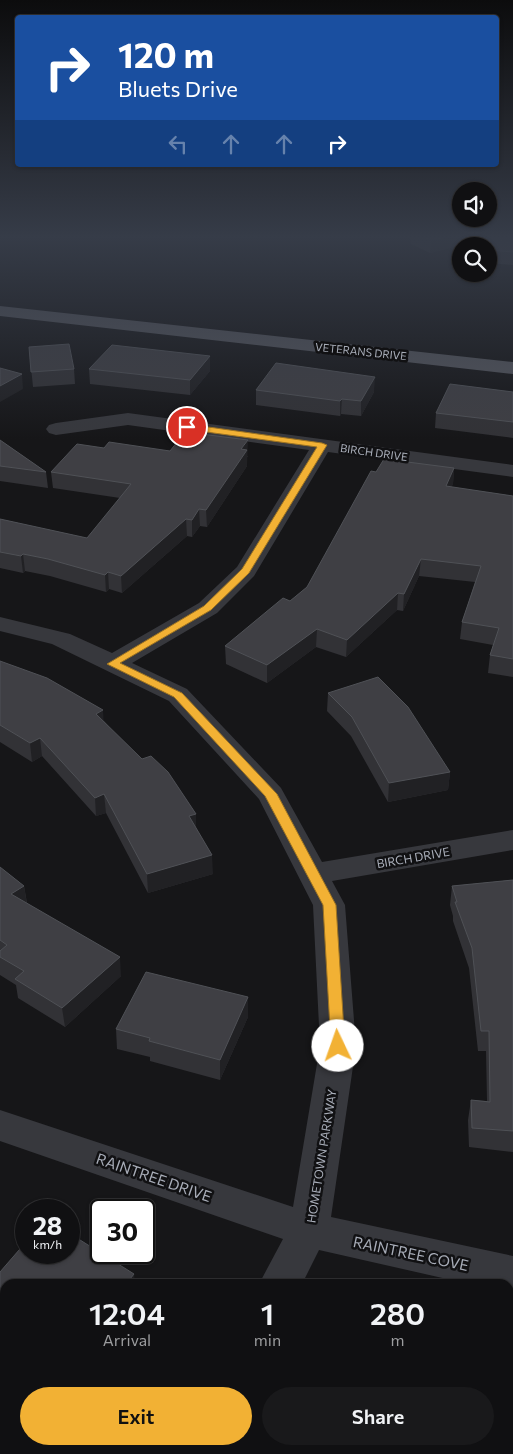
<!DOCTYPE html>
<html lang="en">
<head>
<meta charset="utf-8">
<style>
  :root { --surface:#101012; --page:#19191b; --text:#f1f3f6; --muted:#9c9d9f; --line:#303032; --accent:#f2b134 }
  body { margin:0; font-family:Commissioner,sans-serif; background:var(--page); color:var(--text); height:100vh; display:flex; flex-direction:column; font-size:19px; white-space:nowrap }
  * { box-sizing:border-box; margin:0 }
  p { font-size:16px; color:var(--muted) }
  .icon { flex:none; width:28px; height:28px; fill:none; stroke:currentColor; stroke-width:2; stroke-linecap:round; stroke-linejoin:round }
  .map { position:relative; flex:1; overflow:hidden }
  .details { position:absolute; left:0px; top:1279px; width:514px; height:176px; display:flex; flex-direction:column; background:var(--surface); border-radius:15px 15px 0 0; box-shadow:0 1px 4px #0004,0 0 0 1px var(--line) }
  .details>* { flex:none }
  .hud { position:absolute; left:15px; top:15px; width:484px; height:152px; border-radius:5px; box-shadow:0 1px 4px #0004,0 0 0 1px var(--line); background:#1a4fa0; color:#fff; overflow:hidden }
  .controls { position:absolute; left:452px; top:182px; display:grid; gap:10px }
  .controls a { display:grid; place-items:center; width:45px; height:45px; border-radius:50%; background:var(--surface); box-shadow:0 1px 4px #0004,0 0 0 1px var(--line); font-size:25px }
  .speed { position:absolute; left:15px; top:1199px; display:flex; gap:10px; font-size:25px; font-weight:700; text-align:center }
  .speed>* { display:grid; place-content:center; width:65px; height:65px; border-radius:50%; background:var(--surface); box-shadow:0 1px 4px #0004,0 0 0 1px var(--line); line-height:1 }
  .speed small { font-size:12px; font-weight:400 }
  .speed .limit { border:2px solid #111; border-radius:8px; background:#fff; color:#111 }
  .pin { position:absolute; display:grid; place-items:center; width:42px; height:42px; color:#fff; margin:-21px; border:2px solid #fff; border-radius:50%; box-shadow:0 1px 5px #0007 }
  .me { position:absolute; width:55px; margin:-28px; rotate:357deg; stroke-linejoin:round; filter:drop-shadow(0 0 4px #0008) }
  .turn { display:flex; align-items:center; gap:18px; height:105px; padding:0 20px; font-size:22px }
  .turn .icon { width:65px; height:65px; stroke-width:2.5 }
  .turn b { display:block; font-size:35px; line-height:42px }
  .lanes { display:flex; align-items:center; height:48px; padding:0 20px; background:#0003; justify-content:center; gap:25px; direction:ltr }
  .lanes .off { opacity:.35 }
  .eta { display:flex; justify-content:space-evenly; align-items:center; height:85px; text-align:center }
  .eta b { font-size:30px; font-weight:600; line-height:35px }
  .action { display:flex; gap:10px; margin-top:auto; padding:10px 20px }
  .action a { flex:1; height:58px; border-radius:30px; background:var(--accent); color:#111; font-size:20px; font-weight:600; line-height:58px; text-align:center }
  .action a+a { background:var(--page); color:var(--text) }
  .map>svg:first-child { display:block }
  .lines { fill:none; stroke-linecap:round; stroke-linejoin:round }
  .minor { fill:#37383d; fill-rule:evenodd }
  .major { fill:#53555c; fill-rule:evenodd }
  .wall { fill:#323236 }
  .shaded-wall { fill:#212124 }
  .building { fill:#3f3f44; stroke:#4f5156 }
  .route { fill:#f2b134; stroke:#9d7322 }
  .labels { text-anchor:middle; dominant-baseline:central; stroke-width:5; stroke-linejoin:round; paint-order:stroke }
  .far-street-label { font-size:11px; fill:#a8adb8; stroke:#111113 }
  .street-label { font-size:12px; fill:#a8adb8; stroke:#111113 }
  .near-street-label { font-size:15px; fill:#a8adb8; stroke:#111113 }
</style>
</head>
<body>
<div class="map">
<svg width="513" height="1454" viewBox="0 0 513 1454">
  <rect width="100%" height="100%" fill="#161618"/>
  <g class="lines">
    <!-- minor -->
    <path class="minor" d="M 128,413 L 513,465 L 513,477 L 328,452 L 254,576 L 217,613 L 132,663 L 187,689 L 281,788 L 322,862 L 513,830 L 513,850 L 332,881 L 345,905 L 356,1046 L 331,1217 L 513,1256 L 513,1294 L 509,1293 L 509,1284 L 469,1284 L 319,1250 L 302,1284 L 259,1284 L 283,1239 L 0,1141 L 0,1110 L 293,1207 L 320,1046 L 313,905 L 259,799 L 169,701 L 52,644 L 0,631 L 0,617 L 70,634 L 112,653 L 199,603 L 237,567 L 309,450 L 128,425 L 56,435 L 49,433 L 46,429 L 49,425 L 56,423 Z
      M 166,1450 L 212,1450 L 210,1454 L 164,1454 Z"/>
    <!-- major -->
    <path class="major" d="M 0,306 L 513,362 L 513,374 L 0,316 Z"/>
  </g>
  <!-- wall -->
  <path class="wall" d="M 410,236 L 513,236 L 513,265 L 489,263 L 489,246 L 461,246 L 461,251 L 457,246 L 430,253 L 411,244 Z
    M 29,347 L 74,369 L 75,384 L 33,387 Z
    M 210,356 L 210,371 L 190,395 L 90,384 L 89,369 Z
    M 256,390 L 374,392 L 361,416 L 341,414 L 340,416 L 256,405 Z
    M 513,392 L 513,438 L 435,428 L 436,413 Z
    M 0,440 L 46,472 L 48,488 L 0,481 Z
    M 104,448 L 170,451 L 248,456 L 247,457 L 247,466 L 207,527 L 200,526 L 192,537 L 187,536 L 122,593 L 109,589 L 106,592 L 50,576 L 25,571 L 23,573 L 0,568 L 0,519 L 87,538 L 120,498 L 53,488 L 51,472 Z
    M 454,468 L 453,484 L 451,487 L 513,496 L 513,677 L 488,673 L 490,655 L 493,645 L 460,639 L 462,622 L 475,582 L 419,576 L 403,611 L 397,610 L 346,657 L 316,647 L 267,683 L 226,664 L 225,646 L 290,601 L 307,587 L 376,472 Z
    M 0,661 L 104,721 L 196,828 L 213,874 L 148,893 L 106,813 L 96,816 L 42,756 L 32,762 L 0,742 Z
    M 328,693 L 450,772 L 448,790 L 388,802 L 351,736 L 327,711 Z
    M 0,867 L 24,886 L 27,903 L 121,976 L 65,1027 L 18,998 L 16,985 L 0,975 Z
    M 513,880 L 513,1152 L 469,1147 L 468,1120 L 471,1100 L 487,1101 L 486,1051 L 478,1051 L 469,968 L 453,921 L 453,916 L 450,905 L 452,886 Z
    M 248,997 L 248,1017 L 220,1080 L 150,1061 L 150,1057 L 117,1049 L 116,1029 Z
    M 0,1272 L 5,1284 L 5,1338 L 0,1335 Z
    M 394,1450 L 509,1450 L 513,1454 L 401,1454 Z"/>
  <!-- shaded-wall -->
  <path class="shaded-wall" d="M 451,236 L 458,236 L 457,246 L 430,253 L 431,240 Z
    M 210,356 L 210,371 L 190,395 L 190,380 Z
    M 22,374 L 23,389 L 0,402 L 0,386 Z
    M 375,377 L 374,392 L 361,416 L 361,401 Z
    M 342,399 L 341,414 L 340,416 L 340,401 Z
    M 248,440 L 247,466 L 207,527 L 206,510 L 241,449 Z
    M 454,468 L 453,484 L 445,502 L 446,486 Z
    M 199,509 L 200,526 L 192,537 L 192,520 Z
    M 186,519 L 187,536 L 122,593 L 121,576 Z
    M 23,554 L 25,571 L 23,573 L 21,556 Z
    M 421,559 L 419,576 L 403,611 L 404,594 Z
    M 108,572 L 109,589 L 106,592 L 105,575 Z
    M 398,593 L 397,610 L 346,657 L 347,640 Z
    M 317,629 L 316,647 L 267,683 L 267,665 Z
    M 103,710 L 104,728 L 96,714 Z
    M 40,738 L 42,756 L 32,762 L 30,743 Z
    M 450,772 L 448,790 L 388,802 L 389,783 Z
    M 104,794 L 106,813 L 96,816 L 95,798 Z
    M 196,814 L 196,833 L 189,816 Z
    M 212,855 L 213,874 L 148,893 L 147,874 Z
    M 24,886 L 27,905 L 11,894 Z
    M 120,957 L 121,976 L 65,1027 L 62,1008 Z
    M 248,997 L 248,1017 L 220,1080 L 220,1060 Z
    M 134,1274 L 135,1284 L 126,1284 Z
    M 5,1423 L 5,1446 L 0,1452 L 0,1428 Z
    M 513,1446 L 513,1454 L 509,1454 Z"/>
  <!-- building -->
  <path class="building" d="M 421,236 L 451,236 L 431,240 Z
    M 460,236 L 513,236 L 513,252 L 489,250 L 489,246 L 470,246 Z
    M 69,344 L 74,369 L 31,372 L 29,347 Z
    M 112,345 L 210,356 L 190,380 L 89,369 Z
    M 276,363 L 375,377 L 361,401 L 342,399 L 340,401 L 256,390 Z
    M 0,368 L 22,374 L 0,386 Z
    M 450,384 L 513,392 L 513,422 L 436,413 Z
    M 185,432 L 248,440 L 241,449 L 247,450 L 206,510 L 199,509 L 192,520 L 186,519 L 121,576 L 108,572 L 105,575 L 48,559 L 23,554 L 21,556 L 0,552 L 0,519 L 87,538 L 131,484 L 51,472 L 77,444 L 104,448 L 109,442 L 170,451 Z
    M 0,440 L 46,472 L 0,466 Z
    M 384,459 L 454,468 L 446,486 L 513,496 L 513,659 L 490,655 L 499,628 L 462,622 L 481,566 L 421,559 L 404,594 L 398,593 L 347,640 L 317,629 L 267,665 L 225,646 L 283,598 L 290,601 L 307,587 L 371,471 L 376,472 Z
    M 0,661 L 47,678 L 103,710 L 96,714 L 142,759 L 151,756 L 168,772 L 196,814 L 189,816 L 212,855 L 147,874 L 104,794 L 95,798 L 40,738 L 30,743 L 0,725 Z
    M 378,677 L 408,707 L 450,772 L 389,783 L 352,717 L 328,693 Z
    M 0,867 L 24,886 L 11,894 L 120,957 L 62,1008 L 15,979 L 24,971 L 0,957 L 0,951 L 7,945 L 0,940 Z
    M 513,880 L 513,1131 L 472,1128 L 471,1100 L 490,1102 L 489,1031 L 481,1031 L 472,948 L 455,902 L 457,902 L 452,886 Z
    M 146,972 L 248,997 L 220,1060 L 149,1041 L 150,1038 L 116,1029 Z
    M 69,1233 L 134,1274 L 126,1284 L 5,1284 L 5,1321 L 0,1318 L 0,1272 L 26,1242 L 26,1252 L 69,1252 Z
    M 509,1367 L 513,1369 L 513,1446 L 509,1454 L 436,1454 L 429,1450 L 509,1450 Z
    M 0,1382 L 5,1386 L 5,1423 L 0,1428 Z"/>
  <!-- sky -->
  <linearGradient id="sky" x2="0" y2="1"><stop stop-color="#0c0c0d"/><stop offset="0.54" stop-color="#363c48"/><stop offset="1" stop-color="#363c48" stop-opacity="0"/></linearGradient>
  <rect width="513" height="439" fill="url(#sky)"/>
  <!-- route -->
  <path class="route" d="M 187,424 L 322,443 L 327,445 L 249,573 L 211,610 L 120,663 L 182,693 L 277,794 L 336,905 L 345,1046 L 343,1050 L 338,1052 L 333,1050 L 331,1046 L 323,905 L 265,796 L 174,697 L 107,664 L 204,606 L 242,569 L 317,447 L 184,429 L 184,425 Z"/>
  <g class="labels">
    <!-- far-street labels -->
    <g class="far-street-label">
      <text transform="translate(361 351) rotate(6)">VETERANS DRIVE</text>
      <text transform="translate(374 452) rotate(8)">BIRCH DRIVE</text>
    </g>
    <!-- street labels -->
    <g class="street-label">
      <text transform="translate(413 857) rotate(-10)">BIRCH DRIVE</text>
      <text transform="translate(321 1156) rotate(-81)">HOMETOWN PARKWAY</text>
    </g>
    <!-- near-street labels -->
    <g class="near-street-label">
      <text transform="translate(154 1177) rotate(19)">RAINTREE DRIVE</text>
      <text transform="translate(411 1253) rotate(12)">RAINTREE COVE</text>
    </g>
  </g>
</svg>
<div class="controls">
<a><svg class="icon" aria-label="sound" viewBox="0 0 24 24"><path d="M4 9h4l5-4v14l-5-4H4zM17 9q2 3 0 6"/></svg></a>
<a><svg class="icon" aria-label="search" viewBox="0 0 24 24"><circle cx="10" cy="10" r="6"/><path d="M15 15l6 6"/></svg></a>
</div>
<div class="speed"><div>28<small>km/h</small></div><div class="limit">30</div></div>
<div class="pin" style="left:187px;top:427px;background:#d93025"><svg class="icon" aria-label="arrive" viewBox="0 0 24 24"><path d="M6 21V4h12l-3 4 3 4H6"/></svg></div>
<svg class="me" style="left:338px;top:1046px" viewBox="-20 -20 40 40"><circle r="19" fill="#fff"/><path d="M0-13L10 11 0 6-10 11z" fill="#f2b134"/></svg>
<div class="hud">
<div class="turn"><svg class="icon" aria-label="right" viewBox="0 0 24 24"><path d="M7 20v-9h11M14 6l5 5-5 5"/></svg><div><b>120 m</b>Bluets Drive</div></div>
<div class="lanes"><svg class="icon off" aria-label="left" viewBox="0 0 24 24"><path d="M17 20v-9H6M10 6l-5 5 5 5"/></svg><svg class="icon off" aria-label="ahead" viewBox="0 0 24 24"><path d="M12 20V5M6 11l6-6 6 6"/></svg><svg class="icon off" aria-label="ahead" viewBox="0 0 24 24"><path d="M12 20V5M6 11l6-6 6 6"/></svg><svg class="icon" aria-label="right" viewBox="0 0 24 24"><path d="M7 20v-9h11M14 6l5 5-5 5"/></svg></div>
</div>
<section class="details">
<div class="eta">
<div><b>12:04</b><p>Arrival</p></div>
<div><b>1</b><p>min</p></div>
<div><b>280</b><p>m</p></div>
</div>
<div class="action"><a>Exit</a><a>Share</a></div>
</section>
</div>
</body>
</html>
